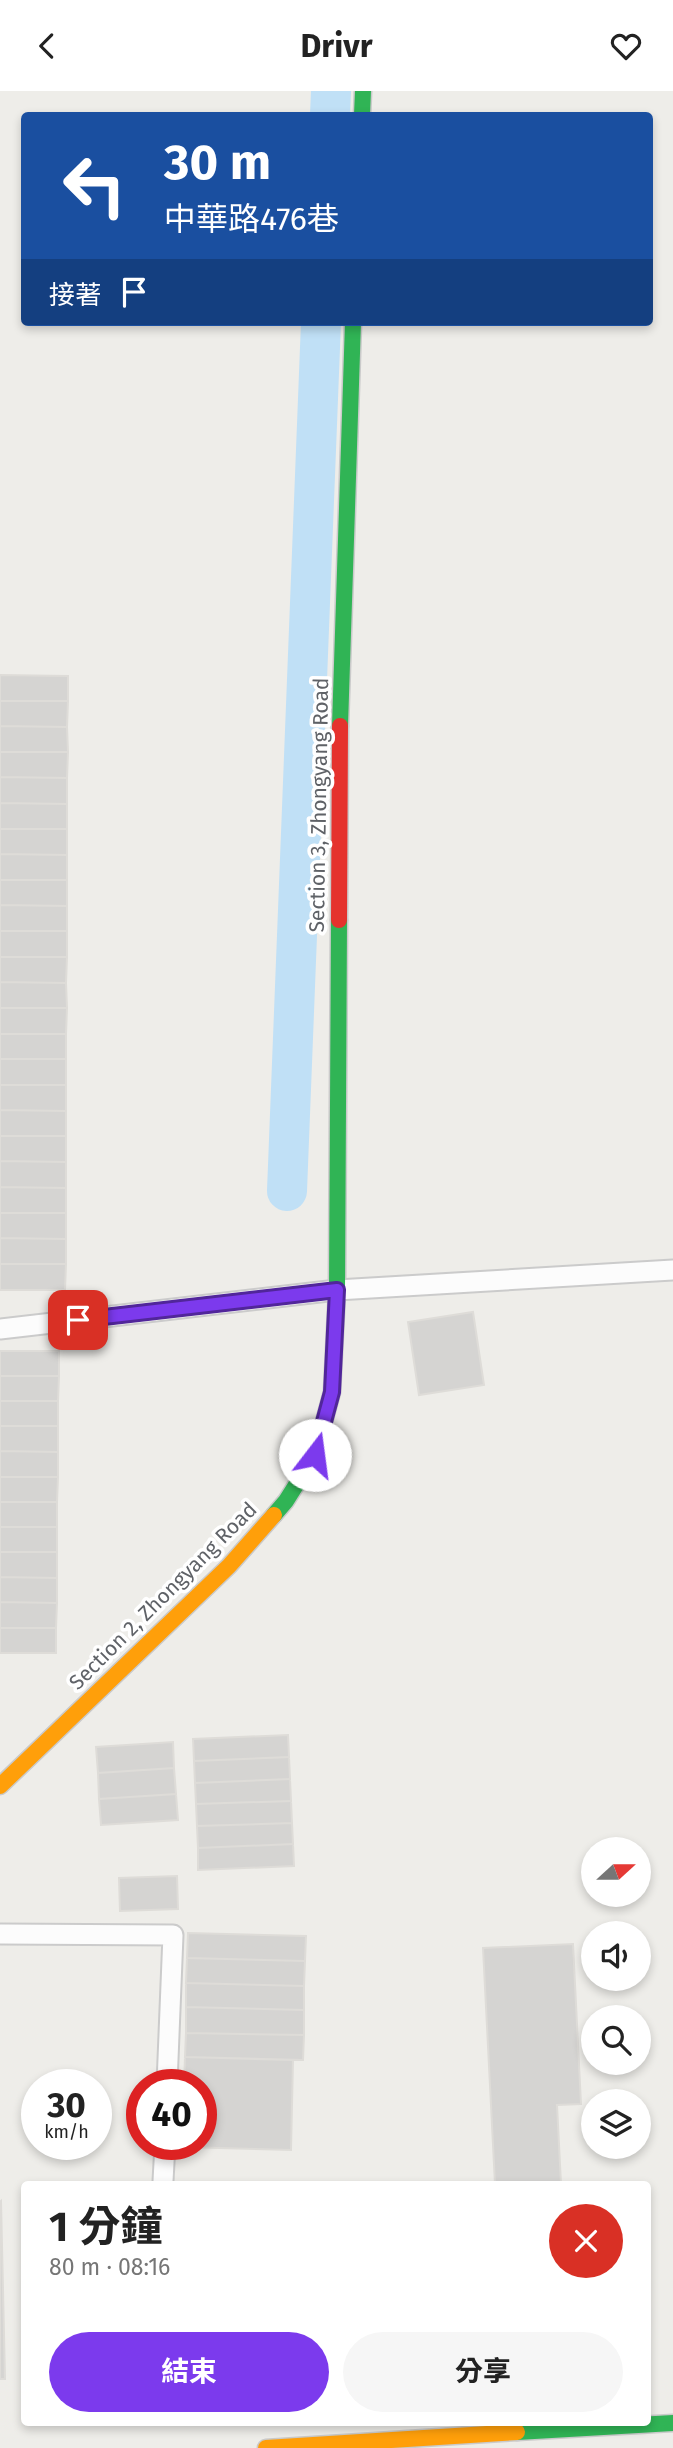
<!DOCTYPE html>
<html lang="zh-TW">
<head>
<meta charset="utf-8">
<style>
  :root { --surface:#fff; --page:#f6f6f6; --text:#222; --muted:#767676; --accent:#7c3aed }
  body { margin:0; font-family:"Fira Sans","Noto Sans TC",sans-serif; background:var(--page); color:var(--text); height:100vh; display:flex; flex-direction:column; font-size:26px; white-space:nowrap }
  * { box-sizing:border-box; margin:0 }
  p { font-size:23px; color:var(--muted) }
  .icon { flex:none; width:38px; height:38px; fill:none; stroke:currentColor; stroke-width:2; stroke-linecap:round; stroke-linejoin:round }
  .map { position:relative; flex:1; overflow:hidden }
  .details { position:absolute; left:21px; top:2090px; width:630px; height:245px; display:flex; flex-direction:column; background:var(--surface); border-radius:7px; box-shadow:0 4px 10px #0003 }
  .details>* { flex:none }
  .hud { position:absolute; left:21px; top:21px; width:632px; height:214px; border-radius:7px; box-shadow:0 4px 10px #0003; background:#1a4fa0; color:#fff; overflow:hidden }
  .needle { width:46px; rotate:69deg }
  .tools { position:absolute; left:581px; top:1746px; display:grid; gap:14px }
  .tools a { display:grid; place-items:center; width:70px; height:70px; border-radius:50%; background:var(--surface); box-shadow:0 4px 10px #0003; font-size:35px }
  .speed { position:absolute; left:21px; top:1978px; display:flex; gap:14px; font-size:35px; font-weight:700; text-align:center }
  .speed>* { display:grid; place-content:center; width:91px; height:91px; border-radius:50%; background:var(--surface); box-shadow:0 4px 10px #0003; line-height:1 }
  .speed small { font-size:18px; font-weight:400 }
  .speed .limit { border:10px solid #d22; background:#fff; color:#111 }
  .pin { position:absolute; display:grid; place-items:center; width:60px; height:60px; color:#fff; margin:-30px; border-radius:14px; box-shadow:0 4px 10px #0006 }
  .me { position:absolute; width:77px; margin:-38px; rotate:15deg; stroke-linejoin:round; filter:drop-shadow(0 0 5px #0008) }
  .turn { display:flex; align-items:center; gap:24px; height:147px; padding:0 28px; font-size:32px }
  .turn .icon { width:91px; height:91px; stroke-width:2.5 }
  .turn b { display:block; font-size:49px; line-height:60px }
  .then { display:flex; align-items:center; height:66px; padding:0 28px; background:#0003; gap:14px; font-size:26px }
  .round { display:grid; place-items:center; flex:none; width:74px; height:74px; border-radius:37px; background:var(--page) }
  .summary { display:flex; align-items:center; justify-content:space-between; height:119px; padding:0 28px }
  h1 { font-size:42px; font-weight:700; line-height:52px }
  .primary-button { display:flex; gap:14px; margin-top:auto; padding:14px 28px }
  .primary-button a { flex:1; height:80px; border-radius:42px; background:var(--accent); color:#fff; font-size:28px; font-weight:700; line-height:80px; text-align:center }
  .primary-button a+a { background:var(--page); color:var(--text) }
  header { display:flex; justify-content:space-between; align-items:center; height:91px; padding:0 28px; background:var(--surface); font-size:32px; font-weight:700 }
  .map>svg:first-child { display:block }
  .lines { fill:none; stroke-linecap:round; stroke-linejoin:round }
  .canal { stroke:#c0e0f6; stroke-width:40 }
  .building { fill:#d5d4d2; stroke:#dedcd8; stroke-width:2 }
  .lane-casing { stroke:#cbcbcb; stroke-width:23 }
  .fast-casing { stroke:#cacaca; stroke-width:19 }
  .slow-casing { stroke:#cacaca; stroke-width:19 }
  .jam-casing { stroke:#cacaca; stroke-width:19 }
  .lane { stroke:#fcfcfc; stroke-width:19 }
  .fast { stroke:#30b455; stroke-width:16 }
  .slow { stroke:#ff9f0a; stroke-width:16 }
  .jam { stroke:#e5322d; stroke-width:16 }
  .route-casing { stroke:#51269a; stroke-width:18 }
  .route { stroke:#7c3aed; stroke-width:12 }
  .labels { text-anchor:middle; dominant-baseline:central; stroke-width:7; stroke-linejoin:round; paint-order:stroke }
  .street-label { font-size:21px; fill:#5f6267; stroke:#fff }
</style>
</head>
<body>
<header><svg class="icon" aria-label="back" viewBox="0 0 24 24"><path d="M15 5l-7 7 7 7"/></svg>Drivr<svg class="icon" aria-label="heart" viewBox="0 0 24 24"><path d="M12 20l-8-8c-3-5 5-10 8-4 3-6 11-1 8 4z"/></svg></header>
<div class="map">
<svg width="673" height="2357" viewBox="0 0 673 2357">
  <rect width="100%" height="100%" fill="#eeede9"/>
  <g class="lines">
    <!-- canal -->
    <path class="canal" d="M 330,24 L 331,0
      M 287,1100 L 321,231"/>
  </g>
  <!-- building -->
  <path class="building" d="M 0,584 L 68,585 L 68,610 L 0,610 Z
    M 0,610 L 68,610 L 67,636 L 0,635 Z
    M 0,635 L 67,636 L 68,661 L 0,661 Z
    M 0,661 L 68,661 L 67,687 L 0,686 Z
    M 0,686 L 67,687 L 67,713 L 0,712 Z
    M 0,712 L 67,713 L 67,738 L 0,738 Z
    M 0,738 L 67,738 L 67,764 L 0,763 Z
    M 0,763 L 67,764 L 67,789 L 0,789 Z
    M 0,789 L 67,789 L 67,815 L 0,814 Z
    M 0,814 L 67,815 L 67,840 L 0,840 Z
    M 0,840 L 67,840 L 67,866 L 0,866 Z
    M 0,866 L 67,866 L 66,892 L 0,891 Z
    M 0,891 L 66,892 L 67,917 L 0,917 Z
    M 0,917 L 67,917 L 66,943 L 0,943 Z
    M 0,943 L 66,943 L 66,968 L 0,968 Z
    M 0,968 L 66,968 L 66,994 L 0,994 Z
    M 0,994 L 66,994 L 66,1020 L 0,1019 Z
    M 0,1019 L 66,1020 L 66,1045 L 0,1045 Z
    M 0,1045 L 66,1045 L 66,1071 L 0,1070 Z
    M 0,1070 L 66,1071 L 66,1097 L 0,1096 Z
    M 0,1096 L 66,1097 L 66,1122 L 0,1122 Z
    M 0,1122 L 66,1122 L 66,1148 L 0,1147 Z
    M 0,1147 L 66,1148 L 66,1173 L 0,1173 Z
    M 0,1173 L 66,1173 L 65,1199 L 0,1199 Z
    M 473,1221 L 484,1294 L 419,1304 L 408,1231 Z
    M 0,1260 L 59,1260 L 59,1285 L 0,1285 Z
    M 0,1285 L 59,1285 L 58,1310 L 0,1310 Z
    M 0,1310 L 58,1310 L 58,1335 L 0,1335 Z
    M 0,1335 L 58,1335 L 58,1361 L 0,1360 Z
    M 0,1360 L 58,1361 L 58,1386 L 0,1386 Z
    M 0,1386 L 58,1386 L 57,1411 L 0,1411 Z
    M 0,1411 L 57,1411 L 57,1436 L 0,1436 Z
    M 0,1436 L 57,1436 L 57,1461 L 0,1461 Z
    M 0,1461 L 57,1461 L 57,1487 L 0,1486 Z
    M 0,1486 L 57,1487 L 57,1512 L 0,1511 Z
    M 0,1511 L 57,1512 L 56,1537 L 0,1537 Z
    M 0,1537 L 56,1537 L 56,1562 L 0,1562 Z
    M 288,1644 L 289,1666 L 194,1670 L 193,1648 Z
    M 173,1651 L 174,1677 L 98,1682 L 96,1656 Z
    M 289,1666 L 290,1688 L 195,1692 L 194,1670 Z
    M 174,1677 L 176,1703 L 99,1708 L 98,1682 Z
    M 290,1688 L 291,1710 L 196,1713 L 195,1692 Z
    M 176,1703 L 178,1729 L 101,1734 L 99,1708 Z
    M 291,1710 L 292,1732 L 197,1735 L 196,1713 Z
    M 292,1732 L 293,1753 L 198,1757 L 197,1735 Z
    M 293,1753 L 294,1775 L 198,1779 L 198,1757 Z
    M 177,1785 L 178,1818 L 120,1820 L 119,1787 Z
    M 188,1842 L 306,1845 L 305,1870 L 187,1867 Z
    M 573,1853 L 581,2013 L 557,2014 L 561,2093 L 495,2093 L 483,1857 Z
    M 187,1867 L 305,1870 L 304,1895 L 186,1892 Z
    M 186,1892 L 304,1895 L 304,1919 L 186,1916 Z
    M 186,1916 L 304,1919 L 304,1944 L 186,1942 Z
    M 186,1942 L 304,1944 L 303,1969 L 185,1966 Z
    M 185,1966 L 293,1969 L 291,2059 L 183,2056 L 183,2053 L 201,2053 L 201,1993 L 184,1993 Z
    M 1,2110 L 5,2288 L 0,2288 L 0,2111 Z
    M 195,2331 L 288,2331 L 288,2334 Z"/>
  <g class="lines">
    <defs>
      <path id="lane" d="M 0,1238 L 337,1199 L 673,1179
        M 0,1843 L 173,1844 L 167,1993
        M 163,2090 L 165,2053"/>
      <path id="fast" d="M 362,24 L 363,0
        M 340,635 L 353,231
        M 274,1424 L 286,1410 L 315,1364 L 332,1301 L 337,1199 L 339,829
        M 517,2341 L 673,2332"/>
      <path id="slow" d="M 0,1695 L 229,1475 L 274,1424
        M 266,2357 L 517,2341"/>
      <path id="jam" d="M 339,829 L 340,635"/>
    </defs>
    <!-- lane casing -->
    <use href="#lane" class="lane-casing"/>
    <!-- fast casing -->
    <use href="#fast" class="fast-casing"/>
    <!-- slow casing -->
    <use href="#slow" class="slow-casing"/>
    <!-- jam casing -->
    <use href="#jam" class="jam-casing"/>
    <!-- lane -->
    <use href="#lane" class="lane"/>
    <!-- fast -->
    <use href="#fast" class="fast"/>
    <!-- slow -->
    <use href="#slow" class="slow"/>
    <!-- jam -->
    <use href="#jam" class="jam"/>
  </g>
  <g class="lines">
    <defs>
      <path id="route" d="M 78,1229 L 337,1199 L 332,1301 L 315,1364"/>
    </defs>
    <!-- route casing -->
    <use href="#route" class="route-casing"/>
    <!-- route -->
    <use href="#route" class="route"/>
  </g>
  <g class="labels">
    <!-- street labels -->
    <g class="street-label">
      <text transform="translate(319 714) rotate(-89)">Section 3, Zhongyang Road</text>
      <text transform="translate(163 1505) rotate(-45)">Section 2, Zhongyang Road</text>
    </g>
  </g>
</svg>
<div class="tools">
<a><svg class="needle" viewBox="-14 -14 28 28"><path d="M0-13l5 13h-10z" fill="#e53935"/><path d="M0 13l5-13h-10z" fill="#767676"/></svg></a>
<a><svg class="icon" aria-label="sound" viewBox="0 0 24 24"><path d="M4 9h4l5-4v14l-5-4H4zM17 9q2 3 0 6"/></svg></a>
<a><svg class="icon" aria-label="search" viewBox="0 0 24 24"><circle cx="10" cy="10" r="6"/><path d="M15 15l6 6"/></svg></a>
<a><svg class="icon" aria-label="layers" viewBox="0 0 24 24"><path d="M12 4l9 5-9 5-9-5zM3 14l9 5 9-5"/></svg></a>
</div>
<div class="speed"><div>30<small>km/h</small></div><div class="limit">40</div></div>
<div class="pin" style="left:78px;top:1229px;background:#d93025"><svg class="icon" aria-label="arrive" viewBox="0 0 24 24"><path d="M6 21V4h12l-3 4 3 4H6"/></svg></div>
<svg class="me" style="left:315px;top:1364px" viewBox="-20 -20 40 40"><circle r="19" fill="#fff"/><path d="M0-13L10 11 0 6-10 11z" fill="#7c3aed"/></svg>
<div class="hud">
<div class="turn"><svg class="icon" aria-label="left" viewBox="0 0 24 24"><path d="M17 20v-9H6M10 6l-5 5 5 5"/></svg><div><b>30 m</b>中華路476巷</div></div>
<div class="then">接著<svg class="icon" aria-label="arrive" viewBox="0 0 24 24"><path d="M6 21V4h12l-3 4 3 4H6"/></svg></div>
</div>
<section class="details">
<div class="summary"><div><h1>1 分鐘</h1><p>80 m · 08:16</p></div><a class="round" style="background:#d93025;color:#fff"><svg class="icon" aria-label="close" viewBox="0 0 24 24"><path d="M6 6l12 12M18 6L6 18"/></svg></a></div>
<div class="primary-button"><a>結束</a><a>分享</a></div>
</section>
</div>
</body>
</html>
